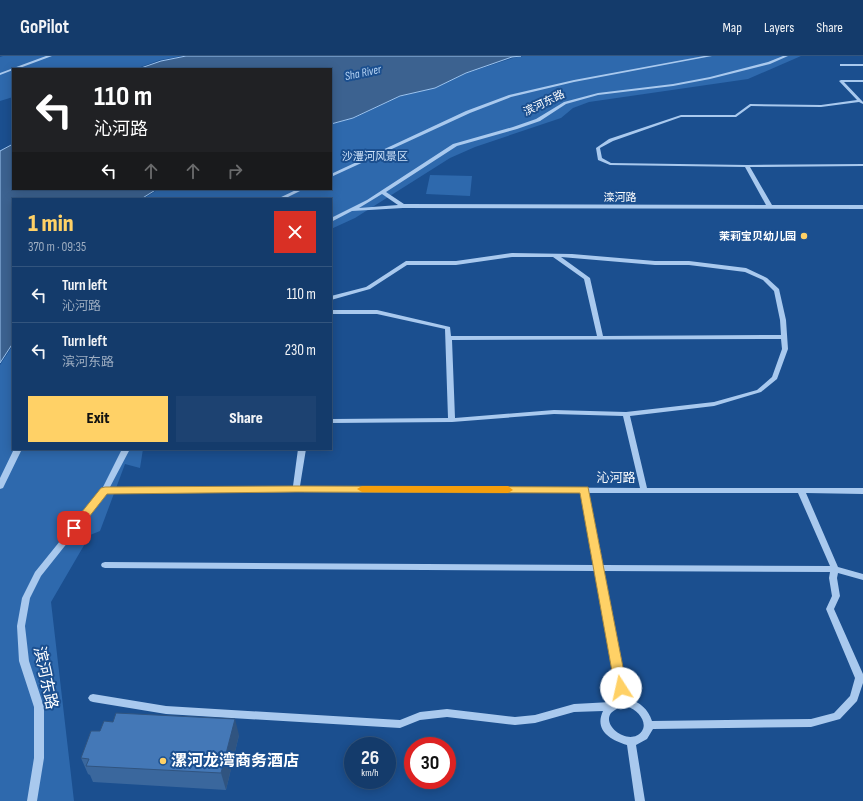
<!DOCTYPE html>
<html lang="en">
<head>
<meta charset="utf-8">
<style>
  :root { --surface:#143b6b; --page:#1d4271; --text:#f1f3f6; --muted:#9dadc1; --line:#33557e; --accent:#ffd166 }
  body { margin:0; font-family:"Sofia Sans Condensed","Noto Sans SC",sans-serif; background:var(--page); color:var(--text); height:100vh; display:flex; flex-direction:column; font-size:15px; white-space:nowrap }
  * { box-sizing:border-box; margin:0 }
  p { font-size:13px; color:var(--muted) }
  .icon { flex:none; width:22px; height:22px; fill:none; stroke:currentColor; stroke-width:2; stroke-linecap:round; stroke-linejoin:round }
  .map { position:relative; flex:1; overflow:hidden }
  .sheet { position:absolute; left:12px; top:142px; width:320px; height:252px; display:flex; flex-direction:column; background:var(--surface); border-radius:0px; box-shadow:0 2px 10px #0003,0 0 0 1px var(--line) }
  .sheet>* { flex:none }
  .guide { position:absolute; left:12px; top:12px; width:320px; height:122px; border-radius:0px; box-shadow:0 2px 10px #0003,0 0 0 1px var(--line); background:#202124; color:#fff; overflow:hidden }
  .speed { position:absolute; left:344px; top:681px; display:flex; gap:8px; font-size:20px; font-weight:700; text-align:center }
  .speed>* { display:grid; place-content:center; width:52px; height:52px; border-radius:50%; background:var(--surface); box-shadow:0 2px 10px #0003,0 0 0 1px var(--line); line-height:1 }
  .speed small { font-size:10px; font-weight:400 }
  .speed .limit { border:6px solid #d22; background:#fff; color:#111 }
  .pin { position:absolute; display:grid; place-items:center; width:34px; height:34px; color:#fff; margin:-17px; border-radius:8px; box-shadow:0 2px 6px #0006 }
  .me { position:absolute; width:44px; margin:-22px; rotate:350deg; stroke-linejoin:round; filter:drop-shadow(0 0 3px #0008) }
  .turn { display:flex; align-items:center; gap:14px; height:84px; padding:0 16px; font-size:18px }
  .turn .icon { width:52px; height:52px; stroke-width:2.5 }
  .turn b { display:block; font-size:28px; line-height:34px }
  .lanes { display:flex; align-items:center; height:38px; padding:0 16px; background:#0003; justify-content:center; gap:20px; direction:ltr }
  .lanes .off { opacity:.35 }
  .round { display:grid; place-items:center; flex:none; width:42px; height:42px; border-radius:0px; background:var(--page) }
  .overview { display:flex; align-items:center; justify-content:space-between; height:68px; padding:0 16px }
  h1 { font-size:24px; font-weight:800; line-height:30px; color:var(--accent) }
  .button { display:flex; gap:8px; margin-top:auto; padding:8px 16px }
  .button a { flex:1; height:46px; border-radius:0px; background:var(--accent); color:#111; font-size:16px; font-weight:800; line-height:46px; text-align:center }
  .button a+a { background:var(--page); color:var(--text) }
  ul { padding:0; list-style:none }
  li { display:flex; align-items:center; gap:12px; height:56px; padding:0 16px; border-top:1px solid var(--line) }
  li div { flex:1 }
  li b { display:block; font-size:15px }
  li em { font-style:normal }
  header { display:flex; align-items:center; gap:24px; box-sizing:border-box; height:56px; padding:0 20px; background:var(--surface); border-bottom:1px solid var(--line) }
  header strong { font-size:19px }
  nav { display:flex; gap:22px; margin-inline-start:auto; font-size:14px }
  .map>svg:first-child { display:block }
  .green { fill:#2e69ad }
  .water { fill:#3c6290; stroke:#9cc4f0 }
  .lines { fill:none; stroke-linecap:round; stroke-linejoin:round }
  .minor { fill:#a9c9ee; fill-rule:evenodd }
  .wall { fill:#3a679d }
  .shaded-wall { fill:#305480 }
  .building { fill:#4478b7; stroke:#305480 }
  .route { fill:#ffd166; stroke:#a68842 }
  .slow { fill:#f59e0b }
  .poi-dot { fill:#ffd166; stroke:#1b4f8f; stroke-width:1.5 }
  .labels { text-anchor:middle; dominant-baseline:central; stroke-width:4; stroke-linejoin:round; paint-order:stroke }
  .far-street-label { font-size:11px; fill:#fff; stroke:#1b4f8f }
  .far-park-label { font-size:11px; fill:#cfe3fa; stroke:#1b4f8f }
  .far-poi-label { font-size:11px; font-weight:bold; fill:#fff; stroke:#1b4f8f; text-anchor:end }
  .far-water-label { font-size:12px; font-style:italic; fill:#b5d3f5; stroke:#1b4f8f }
  .street-label { font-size:13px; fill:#fff; stroke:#1b4f8f }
  .near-street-label { font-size:16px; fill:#fff; stroke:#1b4f8f }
  .near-poi-label { font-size:16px; font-weight:bold; fill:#fff; stroke:#1b4f8f; text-anchor:start }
</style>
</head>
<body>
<header>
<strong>GoPilot</strong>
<nav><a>Map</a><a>Layers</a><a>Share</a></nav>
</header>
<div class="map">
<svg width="863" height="745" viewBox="0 0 863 745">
  <rect width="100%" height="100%" fill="#1b4f8f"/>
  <!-- green -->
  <path class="green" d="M 3,0 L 182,0 L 160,4 L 135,13 L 13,13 L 13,41 L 0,45 L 0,1 Z
    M 523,0 L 801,0 L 748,23 L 589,46 L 573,52 L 561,62 L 475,91 L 450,102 L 355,162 L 331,173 L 331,143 L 143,143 L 159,133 L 331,133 L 331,68 L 354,62 L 401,40 L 435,32 L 467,17 L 513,2 Z
    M 430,119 L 472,120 L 470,140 L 426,138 Z
    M 13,289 L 13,393 L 143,393 L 140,412 L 125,408 L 100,475 L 90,479 L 51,546 L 74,745 L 0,745 L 0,309 Z"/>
  <!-- water -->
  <path class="water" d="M 186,0 L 521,0 L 512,1 L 466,17 L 435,32 L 400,40 L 353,62 L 331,68 L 331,13 L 138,13 L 161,5 Z
    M 13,88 L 13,133 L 157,133 L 141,143 L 13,143 L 13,287 L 0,307 L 0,95 Z"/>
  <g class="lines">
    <!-- minor -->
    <path class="minor" d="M 46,0 L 52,0 L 17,13 L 13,13 L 13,14 L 0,19 L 0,17 Z
      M 704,0 L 712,0 L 574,26 L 511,41 L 470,57 L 331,121 L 331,118 L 466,55 L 509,39 L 574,24 Z
      M 783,0 L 788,0 L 770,8 L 710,23 L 673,30 L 598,39 L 566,48 L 540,65 L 517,73 L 457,90 L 386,136 L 404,148 L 766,149 L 745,111 L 610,109 L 598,104 L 596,92 L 609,83 L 681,59 L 735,59 L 750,48 L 821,49 L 857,44 L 839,25 L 841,24 L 863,24 L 863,26 L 844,26 L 863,46 L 863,48 L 859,46 L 821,51 L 751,50 L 736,61 L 681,61 L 613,85 L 600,92 L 602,102 L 611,107 L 747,109 L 863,108 L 863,110 L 750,111 L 772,149 L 863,149 L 863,153 L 403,152 L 352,155 L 331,166 L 331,162 L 367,144 L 453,88 L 513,71 L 536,63 L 564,46 L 598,37 L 673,28 L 710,21 L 768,6 ZM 382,138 L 398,149 L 359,152 Z
      M 841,8 L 863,8 L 863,10 L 840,10 L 840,8 Z
      M 298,133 L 304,133 L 284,143 L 277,143 Z
      M 512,197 L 572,198 L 655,205 L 689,205 L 746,212 L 767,222 L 779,233 L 786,264 L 788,293 L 777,323 L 761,336 L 714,350 L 630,360 L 647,432 L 863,432 L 863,438 L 806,437 L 838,511 L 863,518 L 863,524 L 838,517 L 837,522 L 840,540 L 834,553 L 863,618 L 863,627 L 857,645 L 840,663 L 811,671 L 653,673 L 647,683 L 636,689 L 645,745 L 635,745 L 627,689 C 610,684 594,674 603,655 L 574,656 L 535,667 L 515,669 L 447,661 L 420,664 L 400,672 L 166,658 L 93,646 L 90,645 L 88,642 L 90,639 L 93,638 L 166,650 L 400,664 L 420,656 L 447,653 L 515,661 L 535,659 L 574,648 L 611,646 L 619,643 L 596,515 L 105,512 L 102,511 L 101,509 L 102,507 L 105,506 L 595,509 L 582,437 L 296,436 L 107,437 L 41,520 L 30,542 L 25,570 L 29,605 L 44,651 L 44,702 L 37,745 L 27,745 L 34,702 L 34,651 L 19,605 L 17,570 L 22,542 L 35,516 L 102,433 L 122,393 L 130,393 L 110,431 L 293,430 L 298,393 L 306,393 L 300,430 L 640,432 L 623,360 L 554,358 L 452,366 L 331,367 L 331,363 L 448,362 L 445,273 L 377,258 L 331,258 L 331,254 L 377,254 L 450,271 L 451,280 L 597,280 L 584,223 L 553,201 L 512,201 L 456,209 L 407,209 L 370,233 L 331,244 L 331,240 L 366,231 L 406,205 L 456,205 ZM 561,201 L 655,209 L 689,209 L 745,216 L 763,224 L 774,235 L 780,264 L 781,279 L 603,280 L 590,222 ZM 781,283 L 782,293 L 772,321 L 757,334 L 714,346 L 626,356 L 554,354 L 455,362 L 452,284 ZM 589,437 L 798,437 L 830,510 L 603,509 ZM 604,515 L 830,516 L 829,522 L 832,540 L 826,553 L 855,622 L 850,640 L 834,657 L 811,663 L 652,665 C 648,653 640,646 628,643 ZM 619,651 C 622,651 625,650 628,651 C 637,653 648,666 642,675 C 631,691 601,671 611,657 C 613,655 617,653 619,651 Z
      M 14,393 L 22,393 L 4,430 L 3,432 L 0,433 L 0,422 Z"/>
  </g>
  <!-- wall -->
  <path class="wall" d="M 100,675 L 239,679 L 226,734 L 93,726 L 90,719 L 88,718 L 81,702 Z"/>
  <!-- shaded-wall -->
  <path class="shaded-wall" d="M 235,663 L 239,679 L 226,734 L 221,717 Z"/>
  <!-- building -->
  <path class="building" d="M 116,657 L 235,663 L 221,717 L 86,710 L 89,703 L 81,702 L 91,675 L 100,675 L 104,665 L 113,666 Z"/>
  <!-- route -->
  <path class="route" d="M 296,430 L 588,431 L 627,632 L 625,635 L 621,637 L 617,635 L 615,632 L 580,437 L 296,436 L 107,438 L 78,475 L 71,475 L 69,472 L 101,432 L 105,431 Z"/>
  <!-- slow -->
  <path class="slow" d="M 362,430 L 508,430 L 513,434 L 508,437 L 362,436 L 357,433 Z"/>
  <!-- markers -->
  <g class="poi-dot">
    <circle cx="804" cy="180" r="4"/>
    <circle cx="163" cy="705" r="4"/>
  </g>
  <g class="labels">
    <!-- far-street labels -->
    <g class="far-street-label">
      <text transform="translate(544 47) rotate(-26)">滨河东路</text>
      <text x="620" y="141">滦河路</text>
    </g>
    <!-- far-park labels -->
    <g class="far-park-label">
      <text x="375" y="100">沙澧河风景区</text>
    </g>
    <!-- far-poi labels -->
    <g class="far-poi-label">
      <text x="796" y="180">茉莉宝贝幼儿园</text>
    </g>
    <!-- far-water labels -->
    <g class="far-water-label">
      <text transform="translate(363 17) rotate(-12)">Sha River</text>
    </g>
    <!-- street labels -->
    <g class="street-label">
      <text x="616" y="422">沁河路</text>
    </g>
    <!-- near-street labels -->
    <g class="near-street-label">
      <text transform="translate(45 622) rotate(78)">滨河东路</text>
    </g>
    <!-- near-poi labels -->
    <g class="near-poi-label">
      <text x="171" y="705">漯河龙湾商务酒店</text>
    </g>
  </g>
</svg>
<div class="speed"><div>26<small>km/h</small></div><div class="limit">30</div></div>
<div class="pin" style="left:74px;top:472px;background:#d93025"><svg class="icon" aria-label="arrive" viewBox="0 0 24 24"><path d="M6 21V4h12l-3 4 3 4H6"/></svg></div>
<svg class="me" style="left:621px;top:632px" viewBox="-20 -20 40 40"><circle r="19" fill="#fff"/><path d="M0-13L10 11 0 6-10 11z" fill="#ffd166"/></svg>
<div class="guide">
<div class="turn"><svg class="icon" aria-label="left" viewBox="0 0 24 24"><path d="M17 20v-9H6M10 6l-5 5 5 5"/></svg><div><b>110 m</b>沁河路</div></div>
<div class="lanes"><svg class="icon" aria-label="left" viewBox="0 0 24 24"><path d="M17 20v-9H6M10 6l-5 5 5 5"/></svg><svg class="icon off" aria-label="ahead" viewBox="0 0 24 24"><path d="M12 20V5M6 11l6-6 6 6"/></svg><svg class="icon off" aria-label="ahead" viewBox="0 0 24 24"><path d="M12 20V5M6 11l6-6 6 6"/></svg><svg class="icon off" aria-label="right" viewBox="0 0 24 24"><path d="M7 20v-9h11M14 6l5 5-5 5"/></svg></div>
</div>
<section class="sheet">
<div class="overview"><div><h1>1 min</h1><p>370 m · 09:35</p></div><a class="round" style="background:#d93025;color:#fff"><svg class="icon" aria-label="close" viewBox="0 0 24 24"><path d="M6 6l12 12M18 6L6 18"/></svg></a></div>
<ul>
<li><svg class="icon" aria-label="left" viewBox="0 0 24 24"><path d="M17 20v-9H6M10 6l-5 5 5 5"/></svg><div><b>Turn left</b><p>沁河路</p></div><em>110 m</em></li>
<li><svg class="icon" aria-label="left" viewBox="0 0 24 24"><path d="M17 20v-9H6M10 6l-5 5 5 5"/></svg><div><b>Turn left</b><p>滨河东路</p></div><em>230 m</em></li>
</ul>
<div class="button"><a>Exit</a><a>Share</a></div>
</section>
</div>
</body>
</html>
